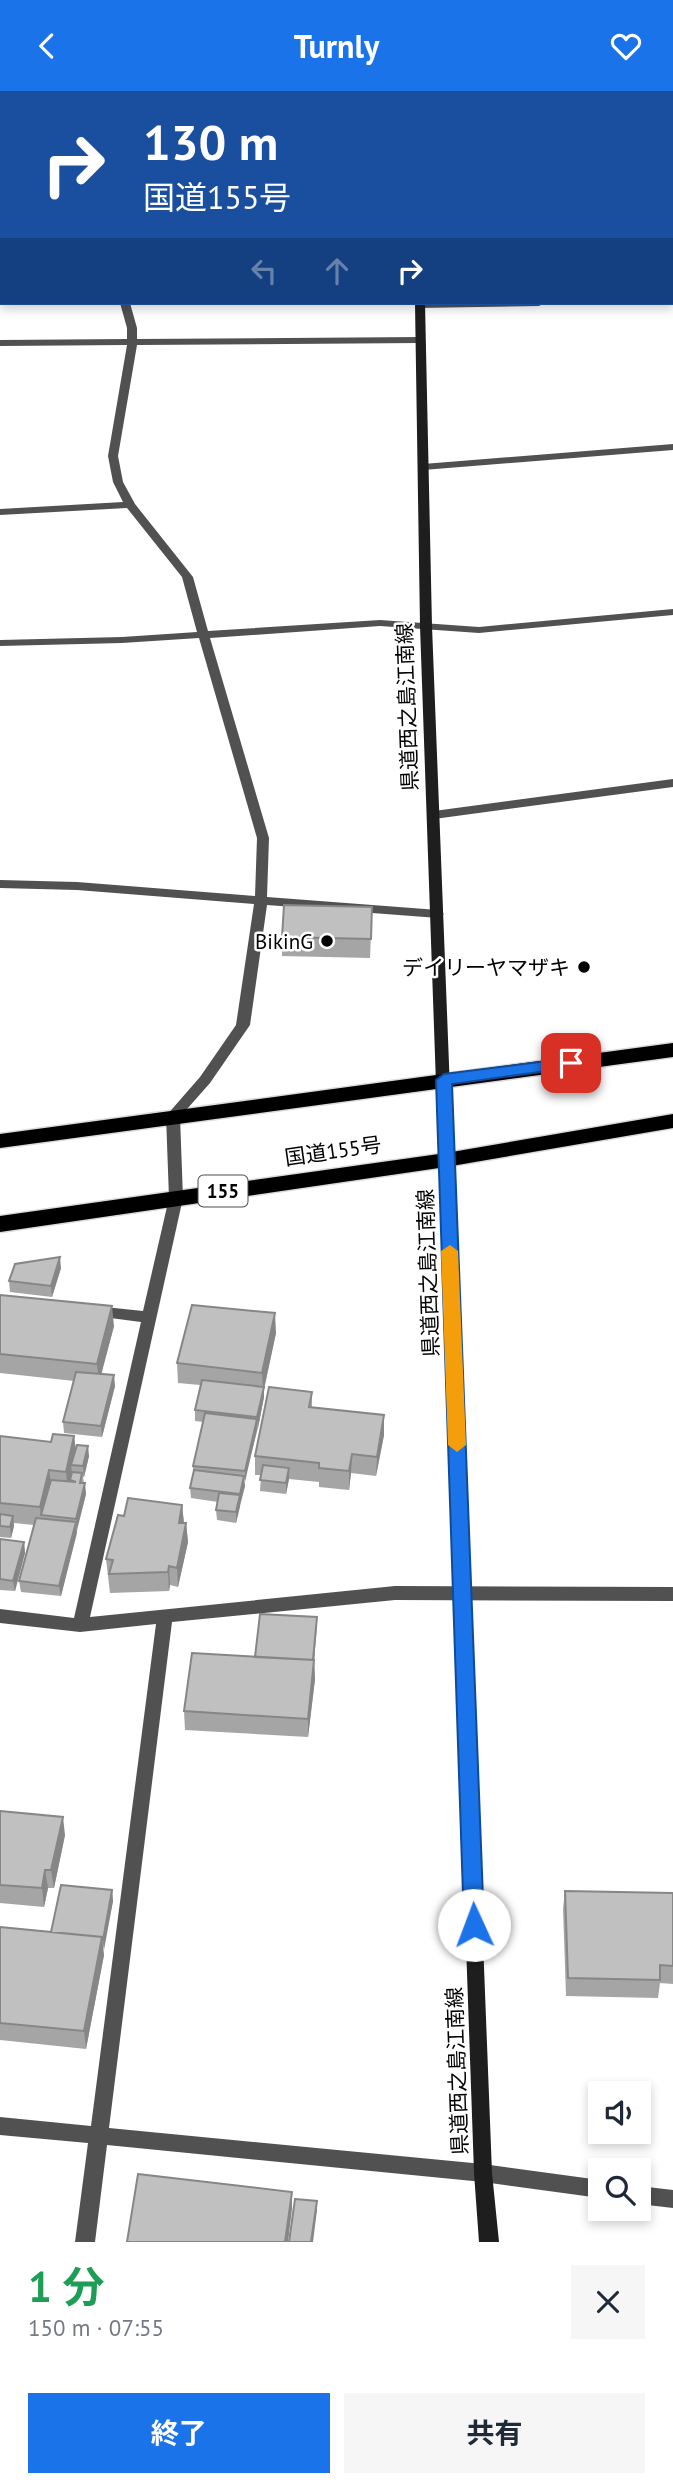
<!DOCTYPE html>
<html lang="ja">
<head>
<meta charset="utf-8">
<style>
  :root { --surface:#fff; --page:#f6f6f7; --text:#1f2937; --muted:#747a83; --accent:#1a73e8 }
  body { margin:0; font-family:"PT Sans","Noto Sans JP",sans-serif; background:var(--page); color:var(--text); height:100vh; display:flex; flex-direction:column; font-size:26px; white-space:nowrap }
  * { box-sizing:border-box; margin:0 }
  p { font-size:23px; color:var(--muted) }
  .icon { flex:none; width:38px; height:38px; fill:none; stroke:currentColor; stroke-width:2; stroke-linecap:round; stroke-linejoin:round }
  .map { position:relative; height:2151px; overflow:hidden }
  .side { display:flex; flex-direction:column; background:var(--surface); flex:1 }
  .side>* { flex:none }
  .banner { position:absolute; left:0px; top:0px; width:674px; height:214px; box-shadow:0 4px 10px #0003; background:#1a4fa0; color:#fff; overflow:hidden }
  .fabs { position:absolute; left:588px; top:1990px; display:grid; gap:14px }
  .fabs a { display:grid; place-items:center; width:63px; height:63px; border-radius:0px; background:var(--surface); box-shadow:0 4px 10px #0003; font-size:35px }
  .pin { position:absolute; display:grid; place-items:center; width:60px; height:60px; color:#fff; margin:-30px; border-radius:14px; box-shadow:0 4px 10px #0006 }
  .me { position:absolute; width:77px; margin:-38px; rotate:358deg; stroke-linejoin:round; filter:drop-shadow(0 0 5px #0008) }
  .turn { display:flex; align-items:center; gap:24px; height:147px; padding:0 28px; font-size:32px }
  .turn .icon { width:91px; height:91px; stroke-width:2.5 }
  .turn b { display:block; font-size:49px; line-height:60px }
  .lanes { display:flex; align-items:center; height:66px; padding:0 28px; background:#0003; justify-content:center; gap:35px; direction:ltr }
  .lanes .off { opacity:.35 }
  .round { display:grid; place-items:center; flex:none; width:74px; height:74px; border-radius:0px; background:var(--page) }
  .headline { display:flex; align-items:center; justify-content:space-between; height:119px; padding:0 28px }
  h1 { font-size:42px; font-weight:700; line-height:52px; color:#1e9e55 }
  .button { display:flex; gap:14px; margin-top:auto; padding:14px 28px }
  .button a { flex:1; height:80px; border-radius:0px; background:var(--accent); color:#fff; font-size:28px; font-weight:700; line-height:80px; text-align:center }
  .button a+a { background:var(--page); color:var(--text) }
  header { display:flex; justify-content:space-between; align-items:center; height:91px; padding:0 28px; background:var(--accent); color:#fff; font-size:32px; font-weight:700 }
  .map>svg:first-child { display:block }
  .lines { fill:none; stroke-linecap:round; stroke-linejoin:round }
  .highway-casing { stroke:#dbdbdb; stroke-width:3 }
  .street { fill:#515151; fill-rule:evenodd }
  .secondary { fill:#1e1e1e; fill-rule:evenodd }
  .highway { fill:#000; fill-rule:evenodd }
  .wall { fill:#a5a5a5 }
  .shaded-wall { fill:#868686 }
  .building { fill:#c0c0c0; stroke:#868686; stroke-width:2 }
  .route { fill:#1a73e8; stroke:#114b97; stroke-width:2 }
  .slow { fill:#f59e0b }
  .poi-dot { fill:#000; stroke:#fff; stroke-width:2.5 }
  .labels { text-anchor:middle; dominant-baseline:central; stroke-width:5; stroke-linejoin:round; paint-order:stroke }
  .shield { fill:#fff; stroke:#4c4c4c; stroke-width:2 }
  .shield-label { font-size:19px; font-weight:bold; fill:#000 }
  .street-label { font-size:21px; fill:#000; stroke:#fff }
  .poi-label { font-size:21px; fill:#000; stroke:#fff; text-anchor:end }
</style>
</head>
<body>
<header><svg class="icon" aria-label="back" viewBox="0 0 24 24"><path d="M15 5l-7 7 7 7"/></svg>Turnly<svg class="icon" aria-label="heart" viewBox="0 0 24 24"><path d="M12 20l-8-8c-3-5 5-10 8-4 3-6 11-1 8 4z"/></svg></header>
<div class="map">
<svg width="673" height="2151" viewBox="0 0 673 2151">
  <rect width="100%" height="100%" fill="#fff"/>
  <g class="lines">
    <defs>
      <path id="highway" d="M 673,952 L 673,966 L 0,1057 L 0,1043 Z
        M 673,1023 L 673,1037 L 446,1076 L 0,1141 L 0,1125 L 446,1062 Z"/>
    </defs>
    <!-- highway casing -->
    <use href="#highway" class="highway-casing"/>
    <!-- street -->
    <path class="street" d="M 155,0 L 164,0 L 154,2 Z
      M 673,0 L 673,6 L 672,6 L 672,2 L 668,2 Z
      M 0,2 L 2,2 L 2,8 L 0,8 Z
      M 672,83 L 673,83 L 673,89 L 672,89 Z
      M 0,102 L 2,102 L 2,108 L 0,108 Z
      M 672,205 L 673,205 L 673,211 L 672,211 Z
      M 120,212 L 130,212 L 137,237 L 137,248 L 420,246 L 425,249 L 420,252 L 137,254 L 118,365 L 123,391 L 135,413 L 193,486 L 208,540 L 380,529 L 479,536 L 673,518 L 673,524 L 479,542 L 380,535 L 210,547 L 269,747 L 267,806 L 438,819 L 444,823 L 438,827 L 267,814 L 250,934 L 210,992 L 180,1026 L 183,1107 L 90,1526 L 395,1495 L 673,1496 L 673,1510 L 395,1509 L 172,1531 L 109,2037 L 483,2073 L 600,2089 L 600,2107 L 483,2091 L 107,2054 L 95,2151 L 75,2151 L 88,2052 L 0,2044 L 0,2026 L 91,2035 L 156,1533 L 80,1541 L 0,1532 L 0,1518 L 74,1527 L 141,1231 L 95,1225 L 90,1224 L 88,1220 L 90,1216 L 95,1215 L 143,1220 L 169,1107 L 166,1025 L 200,986 L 236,934 L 254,813 L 77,799 L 0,797 L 0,789 L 77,791 L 255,805 L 257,747 L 199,547 L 122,552 L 0,555 L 0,549 L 122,546 L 197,541 L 182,486 L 127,417 L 0,424 L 0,418 L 123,411 L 113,391 L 108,365 L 127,254 L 0,255 L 0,249 L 127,248 L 127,237 Z
      M 420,212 L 544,212 L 539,215 L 417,217 L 415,215 Z
      M 673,353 L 673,359 L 423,379 L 418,376 L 423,373 Z
      M 673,688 L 673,696 L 434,728 L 428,724 L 434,720 Z
      M 639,2095 L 673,2099 L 673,2117 L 639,2113 Z"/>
    <!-- secondary -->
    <path class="secondary" d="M 408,0 L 416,0 L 416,2 L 408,2 Z
      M 415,212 L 425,212 L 432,535 L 492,2082 L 499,2151 L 479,2151 L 474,2082 L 420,535 Z"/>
    <!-- highway -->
    <use href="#highway" class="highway"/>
  </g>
  <!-- wall -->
  <path class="wall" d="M 372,816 L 370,867 L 282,865 L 282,846 Z
    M 61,1177 L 52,1206 L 10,1201 L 9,1190 Z
    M 0,1204 L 114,1235 L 101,1283 L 115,1295 L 102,1346 L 64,1342 L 63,1331 L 74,1290 L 0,1282 Z
    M 276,1242 L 264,1298 L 264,1306 L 258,1337 L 244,1391 L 245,1395 L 236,1432 L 217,1429 L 216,1419 L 218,1411 L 191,1407 L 190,1397 L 193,1383 L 193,1375 L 203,1331 L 195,1330 L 195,1319 L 200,1294 L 178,1292 L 177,1272 Z
    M 312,1301 L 312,1316 L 384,1344 L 376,1385 L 351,1382 L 349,1399 L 319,1396 L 319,1391 L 289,1388 L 286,1403 L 260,1400 L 261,1384 L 255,1384 L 255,1365 Z
    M 0,1345 L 51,1351 L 74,1345 L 76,1358 L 89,1365 L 84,1386 L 83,1386 L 86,1403 L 61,1505 L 21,1501 L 19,1490 L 34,1434 L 14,1432 L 14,1435 L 11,1447 L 0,1446 Z
    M 182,1414 L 184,1432 L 186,1432 L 188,1451 L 178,1496 L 170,1494 L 169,1500 L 110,1502 L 106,1468 L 124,1425 Z
    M 0,1448 L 24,1451 L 25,1462 L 15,1500 L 0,1499 Z
    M 317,1536 L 314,1569 L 315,1588 L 308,1646 L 185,1639 L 184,1620 L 255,1566 Z
    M 0,1720 L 65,1744 L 54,1797 L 48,1797 L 44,1816 L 0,1812 Z
    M 112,1799 L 113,1810 L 103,1859 L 104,1864 L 86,1958 L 0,1949 L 0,1836 L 51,1841 Z
    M 565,1800 L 673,1802 L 673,1893 L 660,1892 L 658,1907 L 566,1905 L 563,1818 Z"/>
  <!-- shaded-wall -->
  <path class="shaded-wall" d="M 60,1166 L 61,1177 L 52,1206 L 51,1195 Z
    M 112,1215 L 114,1235 L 99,1292 L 97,1273 Z
    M 275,1222 L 276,1242 L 264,1298 L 264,1306 L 258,1337 L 257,1326 L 263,1299 L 262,1282 Z
    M 114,1284 L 115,1295 L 102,1346 L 101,1335 Z
    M 384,1324 L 384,1344 L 376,1385 L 377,1366 Z
    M 257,1328 L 257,1338 L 245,1391 L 245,1380 Z
    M 74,1345 L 76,1364 L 71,1374 L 72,1382 L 68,1400 L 66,1381 Z
    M 88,1355 L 89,1365 L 84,1386 L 83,1375 Z
    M 352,1363 L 351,1382 L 349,1399 L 349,1380 Z
    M 289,1377 L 289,1388 L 286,1403 L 286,1392 Z
    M 49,1379 L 52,1398 L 41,1424 L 42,1435 L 40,1416 Z
    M 244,1385 L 245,1395 L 240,1413 L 240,1403 Z
    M 85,1392 L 86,1403 L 77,1438 L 76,1428 Z
    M 240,1404 L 240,1415 L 236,1432 L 236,1421 Z
    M 182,1414 L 184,1433 L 179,1432 Z
    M 13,1425 L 14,1435 L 11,1447 L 10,1436 Z
    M 76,1431 L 77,1442 L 61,1505 L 59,1495 Z
    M 186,1432 L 188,1451 L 178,1496 L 177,1477 Z
    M 24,1451 L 25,1462 L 15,1500 L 13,1490 Z
    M 169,1475 L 170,1494 L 169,1500 L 168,1481 Z
    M 317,1526 L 314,1572 L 314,1569 L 315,1588 L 308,1646 L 308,1628 Z
    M 63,1726 L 65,1744 L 54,1797 L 51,1779 Z
    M 45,1779 L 48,1797 L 44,1816 L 42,1797 Z
    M 112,1799 L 113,1810 L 104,1859 L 103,1849 Z
    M 102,1846 L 104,1864 L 86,1958 L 84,1940 Z
    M 292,2101 L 292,2118 L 288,2151 L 285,2151 Z
    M 317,2110 L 317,2119 L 313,2151 L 311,2151 Z"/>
  <!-- building -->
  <path class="building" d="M 284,814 L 372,816 L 371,848 L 282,846 Z
    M 60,1166 L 51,1195 L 9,1190 L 15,1173 Z
    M 0,1204 L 112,1215 L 97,1273 L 0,1263 Z
    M 192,1214 L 275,1222 L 262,1282 L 177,1272 Z
    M 76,1281 L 114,1284 L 101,1335 L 63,1331 Z
    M 202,1289 L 264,1296 L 257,1326 L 195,1319 Z
    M 269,1296 L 312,1301 L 309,1316 L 384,1324 L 377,1366 L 352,1363 L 349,1380 L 319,1377 L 319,1372 L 255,1365 Z
    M 205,1322 L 257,1328 L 245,1380 L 193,1375 Z
    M 53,1343 L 74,1345 L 66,1381 L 49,1379 L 40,1416 L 0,1412 L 0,1345 L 51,1351 Z
    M 77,1354 L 88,1355 L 83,1375 L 71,1374 Z
    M 263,1374 L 289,1377 L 286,1392 L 260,1389 Z
    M 194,1379 L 244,1385 L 240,1403 L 190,1397 Z
    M 72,1381 L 82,1382 L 80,1392 L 85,1392 L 76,1428 L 41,1424 L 51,1389 L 76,1391 L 70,1389 Z
    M 219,1402 L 240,1404 L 236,1421 L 216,1419 Z
    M 128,1407 L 182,1414 L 179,1432 L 186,1432 L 177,1477 L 169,1475 L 168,1481 L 109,1483 L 113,1469 L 106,1468 L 118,1424 L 124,1425 Z
    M 0,1423 L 13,1425 L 10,1436 L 0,1435 Z
    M 36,1427 L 76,1431 L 59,1495 L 19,1490 Z
    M 0,1448 L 24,1451 L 13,1490 L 0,1488 Z
    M 260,1523 L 317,1526 L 313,1569 L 255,1566 Z
    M 192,1562 L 314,1569 L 308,1628 L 184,1620 Z
    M 0,1720 L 63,1726 L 51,1779 L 45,1779 L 42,1797 L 0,1794 Z
    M 61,1794 L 112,1799 L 103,1849 L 102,1846 L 51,1841 Z
    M 565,1800 L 673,1802 L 673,1875 L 660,1874 L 660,1889 L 568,1887 Z
    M 0,1836 L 102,1846 L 84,1940 L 0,1932 Z
    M 138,2083 L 292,2101 L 285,2151 L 127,2151 Z
    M 295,2108 L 317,2110 L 311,2151 L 289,2151 Z"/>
  <!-- route -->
  <path class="route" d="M 571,967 L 577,968 L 577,976 L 452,993 L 484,1834 L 481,1840 L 474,1843 L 467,1840 L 464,1834 L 436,989 L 444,983 Z"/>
  <!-- slow -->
  <path class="slow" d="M 450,1154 L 458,1160 L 466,1354 L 457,1361 L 448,1354 L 441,1160 Z"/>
  <!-- markers -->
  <g class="poi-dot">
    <circle cx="327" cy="850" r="7"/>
    <circle cx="584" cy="876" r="7"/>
  </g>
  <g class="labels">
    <!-- shield labels -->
    <rect class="shield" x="198.5" y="1084.5" width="49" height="31" rx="5"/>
    <g class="shield-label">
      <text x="223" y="1100">155</text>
    </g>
    <!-- street labels -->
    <g class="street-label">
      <text transform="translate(407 616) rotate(-92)">県道西之島江南線</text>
      <text transform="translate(333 1060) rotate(-8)">国道155号</text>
      <text transform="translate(428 1182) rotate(-92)">県道西之島江南線</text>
      <text transform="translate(457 1980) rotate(-92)">県道西之島江南線</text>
    </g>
    <!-- poi labels -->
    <g class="poi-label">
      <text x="313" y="850">BikinG</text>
      <text x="570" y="876">デイリーヤマザキ</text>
    </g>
  </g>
</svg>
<div class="fabs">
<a><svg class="icon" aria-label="sound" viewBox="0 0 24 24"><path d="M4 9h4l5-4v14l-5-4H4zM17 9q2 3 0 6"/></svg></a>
<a><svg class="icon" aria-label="search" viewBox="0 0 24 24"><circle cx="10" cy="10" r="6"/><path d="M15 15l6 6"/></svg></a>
</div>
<div class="pin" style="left:571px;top:972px;background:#d93025"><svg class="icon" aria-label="arrive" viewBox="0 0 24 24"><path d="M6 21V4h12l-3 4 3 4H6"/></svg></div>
<svg class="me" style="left:474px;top:1834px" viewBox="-20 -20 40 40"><circle r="19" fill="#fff"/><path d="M0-13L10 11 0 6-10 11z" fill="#1a73e8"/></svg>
<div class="banner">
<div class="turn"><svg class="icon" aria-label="right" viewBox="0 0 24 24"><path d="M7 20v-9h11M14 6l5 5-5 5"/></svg><div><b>130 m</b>国道155号</div></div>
<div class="lanes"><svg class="icon off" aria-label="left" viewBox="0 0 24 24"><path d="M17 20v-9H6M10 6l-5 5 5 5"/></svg><svg class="icon off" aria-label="ahead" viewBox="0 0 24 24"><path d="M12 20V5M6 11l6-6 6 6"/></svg><svg class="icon" aria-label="right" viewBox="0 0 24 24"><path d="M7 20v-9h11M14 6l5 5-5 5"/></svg></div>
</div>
</div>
<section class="side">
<div class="headline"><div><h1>1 分</h1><p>150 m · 07:55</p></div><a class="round"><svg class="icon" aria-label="close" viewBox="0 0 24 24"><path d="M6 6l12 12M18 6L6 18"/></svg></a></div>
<div class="button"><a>終了</a><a>共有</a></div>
</section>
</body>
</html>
